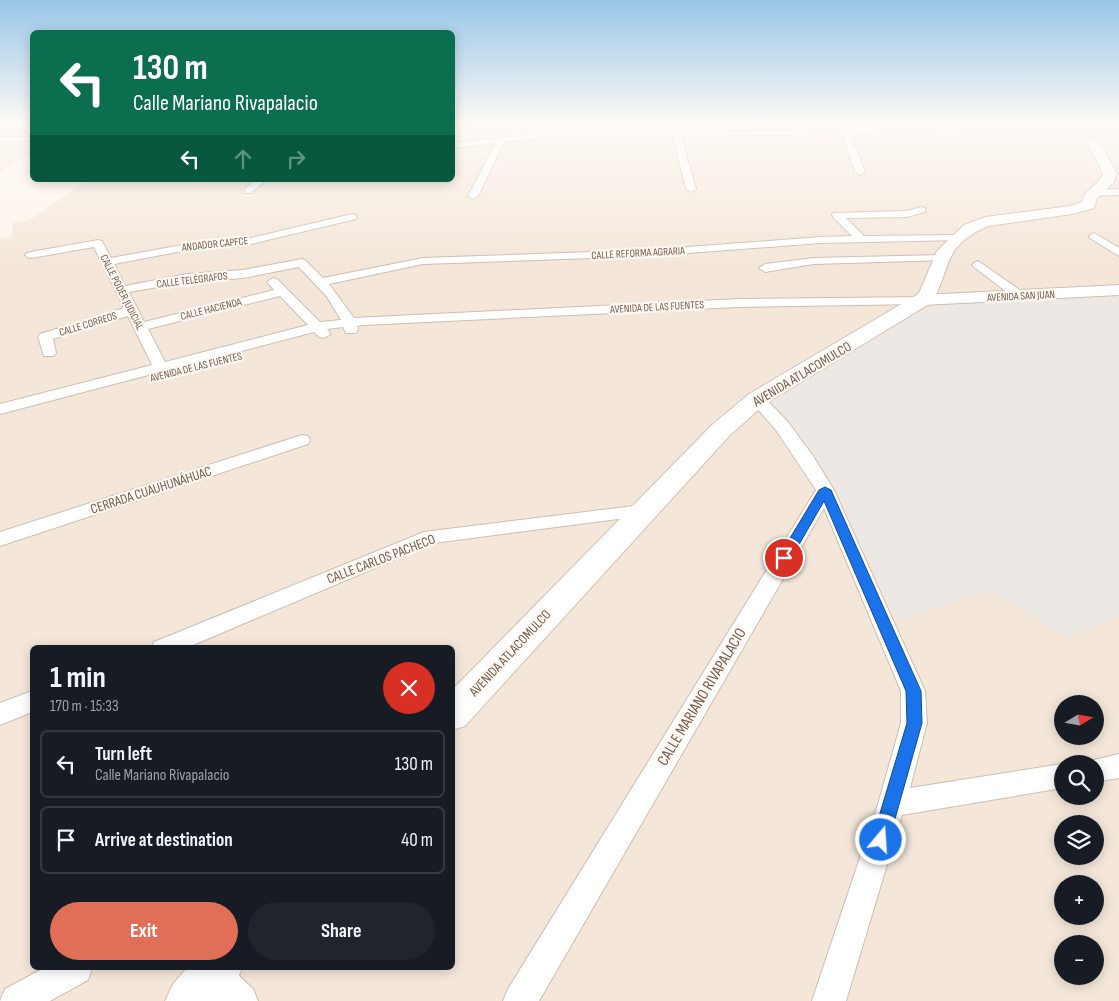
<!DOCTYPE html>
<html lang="en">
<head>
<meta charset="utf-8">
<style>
  :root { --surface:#171b24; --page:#20242c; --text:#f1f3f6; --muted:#9ea1a6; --line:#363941; --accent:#e16e56 }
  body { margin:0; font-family:"Sofia Sans Condensed",sans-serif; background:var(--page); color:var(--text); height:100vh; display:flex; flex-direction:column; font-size:19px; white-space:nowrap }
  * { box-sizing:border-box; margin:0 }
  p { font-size:16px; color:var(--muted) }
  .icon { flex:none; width:28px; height:28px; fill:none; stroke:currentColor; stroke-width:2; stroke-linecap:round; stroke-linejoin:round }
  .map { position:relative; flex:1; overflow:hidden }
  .side { position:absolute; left:30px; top:645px; width:425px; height:325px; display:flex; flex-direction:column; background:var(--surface); border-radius:8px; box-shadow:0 2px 12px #0003 }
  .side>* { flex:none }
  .banner { position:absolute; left:30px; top:30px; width:425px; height:152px; border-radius:8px; box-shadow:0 2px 12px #0003; background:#0b6e4f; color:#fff; overflow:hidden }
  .needle { width:32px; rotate:79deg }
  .fabs { position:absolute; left:1054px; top:695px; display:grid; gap:10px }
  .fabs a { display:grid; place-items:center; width:50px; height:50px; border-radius:50%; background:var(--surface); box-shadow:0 2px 12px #0003; font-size:25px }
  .pin { position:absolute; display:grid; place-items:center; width:42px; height:42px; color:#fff; margin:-21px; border:2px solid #fff; border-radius:50%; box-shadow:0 1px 5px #0007 }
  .me { position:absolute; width:55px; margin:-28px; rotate:18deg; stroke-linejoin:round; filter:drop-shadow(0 0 4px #0008) }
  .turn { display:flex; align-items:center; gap:18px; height:105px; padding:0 20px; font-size:22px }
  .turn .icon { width:65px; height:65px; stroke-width:2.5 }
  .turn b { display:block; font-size:35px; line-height:42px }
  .lanes { display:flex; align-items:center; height:48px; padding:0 20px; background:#0003; justify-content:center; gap:25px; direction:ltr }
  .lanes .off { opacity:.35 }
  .round { display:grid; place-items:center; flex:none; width:52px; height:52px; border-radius:26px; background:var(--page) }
  .overview { display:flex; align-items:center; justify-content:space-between; height:85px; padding:0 20px }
  h1 { font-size:30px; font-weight:700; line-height:38px }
  .cta { display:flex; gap:10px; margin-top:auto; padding:10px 20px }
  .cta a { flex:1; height:58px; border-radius:30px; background:var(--accent); color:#fff; font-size:20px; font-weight:700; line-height:58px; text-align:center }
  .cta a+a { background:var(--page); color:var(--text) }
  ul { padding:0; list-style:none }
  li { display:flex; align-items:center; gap:15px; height:68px; margin:0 10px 8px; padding:0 10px; border:2px solid var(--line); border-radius:8px }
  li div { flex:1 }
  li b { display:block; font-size:19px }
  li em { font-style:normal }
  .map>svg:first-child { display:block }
  .residential { fill:#f4e7da; fill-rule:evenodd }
  .industrial { fill:#eee8e4 }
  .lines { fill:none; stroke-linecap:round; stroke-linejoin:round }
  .minor-casing { stroke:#cebdb0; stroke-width:2 }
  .tertiary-casing { stroke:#cebdb0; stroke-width:2 }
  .secondary-casing { stroke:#d4bfb0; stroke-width:2 }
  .minor { fill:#fff; fill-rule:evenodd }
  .tertiary { fill:#fff; fill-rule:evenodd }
  .secondary { fill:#fff; fill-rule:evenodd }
  .route { fill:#1a73e8; stroke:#114b97 }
  .labels { text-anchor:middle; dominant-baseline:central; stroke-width:4.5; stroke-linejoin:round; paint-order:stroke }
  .far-street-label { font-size:11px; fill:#775b4e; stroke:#fef9f2 }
  .street-label { font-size:14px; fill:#775b4e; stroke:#fef9f2 }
  .near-street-label { font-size:16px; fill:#775b4e; stroke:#fef9f2 }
</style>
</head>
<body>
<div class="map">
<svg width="1119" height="1001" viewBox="0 0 1119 1001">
  <rect width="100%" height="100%" fill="#fcf5eb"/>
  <!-- residential -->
  <path class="residential" d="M 0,123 L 32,123 L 32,155 L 23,156 L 0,172 Z
    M 453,123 L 1119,123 L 1119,1001 L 0,1001 L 0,239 L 12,236 L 13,223 L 30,220 L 88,180 L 452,180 ZM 32,648 L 452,648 L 452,968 L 32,968 ZM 1062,704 L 1095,704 L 1095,736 L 1062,736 ZM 1062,764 L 1095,764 L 1095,796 L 1062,796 ZM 1062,824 L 1095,824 L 1095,856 L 1062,856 ZM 1062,884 L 1095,884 L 1095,916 L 1062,916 ZM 1062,944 L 1095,944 L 1095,976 L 1062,976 Z"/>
  <!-- industrial -->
  <path class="industrial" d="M 1119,293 L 1119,616 L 1068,638 L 989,591 L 896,621 L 869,560 L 806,448 L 760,399 L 916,304 Z"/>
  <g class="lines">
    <defs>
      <path id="minor" d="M 0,123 L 10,123 L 0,128 Z
        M 895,123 L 911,123 L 878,131 L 850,134 L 865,172 L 860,175 L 855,172 L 842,134 L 681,136 L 696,189 L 691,192 L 686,189 L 673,136 L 557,136 L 504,142 L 478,196 L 473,199 L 468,196 L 496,143 L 452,148 L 452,143 L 557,132 L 830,131 L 878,127 Z
        M 922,123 L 933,123 L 965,137 L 958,139 Z
        M 1086,123 L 1119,124 L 1119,128 L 1090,125 Z
        M 0,137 L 32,137 L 32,141 L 0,141 Z
        M 255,180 L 266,180 L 251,193 L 245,193 L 245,189 Z
        M 1119,189 L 1119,195 L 1093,196 L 1088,193 L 1093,190 Z
        M 921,207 L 925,208 L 925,212 L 907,217 L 846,218 L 864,236 L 959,235 L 964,238 L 963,240 L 821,243 L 648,256 L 423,264 L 329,284 L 354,318 L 739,299 L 927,297 L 928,300 L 922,304 L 739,307 L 363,325 L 357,326 L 358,330 L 356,333 L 346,333 L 343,327 L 327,329 L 331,334 L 324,338 L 319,337 L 314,332 L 169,370 L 172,375 L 169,378 L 159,378 L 156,373 L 0,414 L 0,404 L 152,365 L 128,316 L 53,339 L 56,353 L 54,356 L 44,356 L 38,337 L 40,334 L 124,308 L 94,247 L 31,258 L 27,257 L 25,255 L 27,253 L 31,252 L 98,240 L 102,241 L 111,258 L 193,243 L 242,240 L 352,214 L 356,215 L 357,217 L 356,219 L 242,246 L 193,249 L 114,264 L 125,286 L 187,274 L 243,270 L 302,259 L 306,261 L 323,278 L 423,258 L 648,250 L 821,237 L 852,236 L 833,217 L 832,215 L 833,213 L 907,211 ZM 299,267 L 327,297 L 341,320 L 320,322 L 277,279 L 273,278 L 267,282 L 274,290 L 144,322 L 129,292 L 187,282 L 243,278 ZM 280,296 L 308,325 L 165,362 L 148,329 Z
        M 1094,233 L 1119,248 L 1119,256 L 1090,238 L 1089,236 Z
        M 942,255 L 948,258 L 946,260 L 814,264 L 765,272 L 759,268 L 765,264 L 814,258 Z
        M 978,261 L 1024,293 L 1026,296 L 1024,299 L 1016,299 L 974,267 L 972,265 L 974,263 Z
        M 757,394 L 763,396 L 788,422 L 813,456 L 834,490 L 925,691 L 927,723 L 910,788 L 1062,764 L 1062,788 L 902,815 L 846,1001 L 812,1001 L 878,804 L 901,723 L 901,691 L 824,508 L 539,1001 L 503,1001 L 508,989 L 816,490 L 776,430 L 749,399 L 751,396 Z
        M 302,435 L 308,436 L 310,440 L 308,444 L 0,546 L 0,532 Z
        M 642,505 L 649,507 L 652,511 L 649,515 L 434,543 L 186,648 L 151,648 L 154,642 L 424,532 Z
        M 32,691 L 32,712 L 0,725 L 0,703 Z
        M 1119,754 L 1119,778 L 1095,782 L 1095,764 L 1085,764 L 1086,762 Z
        M 44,968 L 92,968 L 88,980 L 50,1001 L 0,1001 L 5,989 Z
        M 199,968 L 231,968 L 253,989 L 258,1001 L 218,1001 L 201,985 L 197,973 Z"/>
      <path id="tertiary" d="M 1119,285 L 1119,295 L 922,305 L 916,303 L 914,300 L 916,297 L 922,295 Z"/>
      <path id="secondary" d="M 1092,136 L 1098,140 L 1117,173 L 1113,183 L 1097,198 L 1094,208 L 1072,214 L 988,226 C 976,231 958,242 952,255 C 943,271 942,290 929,304 L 765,404 L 730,435 L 465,726 L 452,730 L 452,690 L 712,425 L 749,394 L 915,296 L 919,293 L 937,251 L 964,225 L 985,217 L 1071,206 L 1082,202 C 1084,189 1100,185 1103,173 L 1086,140 Z
        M 187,968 L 242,968 L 235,985 L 222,1001 L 165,1001 L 173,984 Z"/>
    </defs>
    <!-- minor casing -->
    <use href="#minor" class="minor-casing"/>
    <!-- tertiary casing -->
    <use href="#tertiary" class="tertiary-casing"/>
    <!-- secondary casing -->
    <use href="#secondary" class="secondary-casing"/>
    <!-- minor -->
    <use href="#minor" class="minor"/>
    <!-- tertiary -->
    <use href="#tertiary" class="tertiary"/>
    <!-- secondary -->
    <use href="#secondary" class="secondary"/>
  </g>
  <!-- sky -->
  <linearGradient id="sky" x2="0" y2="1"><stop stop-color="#98c6e7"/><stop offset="0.47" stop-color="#fefaf6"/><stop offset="1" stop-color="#fefaf6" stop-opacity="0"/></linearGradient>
  <rect width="1119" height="263" fill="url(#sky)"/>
  <!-- route -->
  <path class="route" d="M 825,487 L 831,490 L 921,691 L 922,723 L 889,840 L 887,846 L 881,848 L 875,846 L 872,840 L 907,723 L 906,691 L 824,501 L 789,562 L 784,563 L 778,558 L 819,490 Z"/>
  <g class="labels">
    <!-- far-street labels -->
    <g class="far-street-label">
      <text transform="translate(215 244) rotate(-6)">ANDADOR CAPFCE</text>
      <text transform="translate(638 253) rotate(-3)">CALLE REFORMA AGRARIA</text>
      <text transform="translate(192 280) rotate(-7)">CALLE TELÉGRAFOS</text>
      <text transform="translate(122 292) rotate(63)">CALLE PODER JUDICIAL</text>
      <text transform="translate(1021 296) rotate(-3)">AVENIDA SAN JUAN</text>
      <text transform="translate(657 307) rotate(-3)">AVENIDA DE LAS FUENTES</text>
      <text transform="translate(211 309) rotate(-14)">CALLE HACIENDA</text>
      <text transform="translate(88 324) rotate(-17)">CALLE CORREOS</text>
      <text transform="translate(196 367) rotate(-14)">AVENIDA DE LAS FUENTES</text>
    </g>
    <!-- street labels -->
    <g class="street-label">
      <text transform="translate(802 374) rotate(-31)">AVENIDA ATLACOMULCO</text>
      <text transform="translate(151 490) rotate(-18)">CERRADA CUAUHUNÁHUAC</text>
      <text transform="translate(381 559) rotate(-21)">CALLE CARLOS PACHECO</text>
      <text transform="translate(510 653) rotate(-47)">AVENIDA ATLACOMULCO</text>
    </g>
    <!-- near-street labels -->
    <g class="near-street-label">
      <text transform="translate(702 697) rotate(-59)">CALLE MARIANO RIVAPALACIO</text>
    </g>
  </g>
</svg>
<div class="fabs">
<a><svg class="needle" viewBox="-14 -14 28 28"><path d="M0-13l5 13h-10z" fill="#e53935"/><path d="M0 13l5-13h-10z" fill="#9ea1a6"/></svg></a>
<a><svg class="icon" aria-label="search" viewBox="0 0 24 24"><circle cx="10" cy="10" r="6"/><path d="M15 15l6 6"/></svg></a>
<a><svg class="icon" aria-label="layers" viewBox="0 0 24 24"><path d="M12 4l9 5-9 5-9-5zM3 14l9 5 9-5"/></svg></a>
<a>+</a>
<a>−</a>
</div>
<div class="pin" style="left:784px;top:558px;background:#d93025"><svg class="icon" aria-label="arrive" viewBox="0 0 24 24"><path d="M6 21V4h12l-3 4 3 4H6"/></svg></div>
<svg class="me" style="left:881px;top:840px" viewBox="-20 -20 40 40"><circle r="17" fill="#1a73e8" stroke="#fff" stroke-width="3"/><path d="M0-11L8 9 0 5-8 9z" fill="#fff"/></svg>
<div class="banner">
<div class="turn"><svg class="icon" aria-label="left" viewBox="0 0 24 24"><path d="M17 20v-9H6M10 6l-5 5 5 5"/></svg><div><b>130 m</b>Calle Mariano Rivapalacio</div></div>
<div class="lanes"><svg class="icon" aria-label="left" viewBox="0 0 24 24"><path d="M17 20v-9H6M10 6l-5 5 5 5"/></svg><svg class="icon off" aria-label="ahead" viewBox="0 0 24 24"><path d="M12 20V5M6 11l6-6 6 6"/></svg><svg class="icon off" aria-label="right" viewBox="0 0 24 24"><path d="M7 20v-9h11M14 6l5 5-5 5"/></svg></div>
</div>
<section class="side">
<div class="overview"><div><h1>1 min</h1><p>170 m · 15:33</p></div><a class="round" style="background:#d93025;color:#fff"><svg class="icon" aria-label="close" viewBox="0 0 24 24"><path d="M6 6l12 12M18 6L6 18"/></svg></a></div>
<ul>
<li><svg class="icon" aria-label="left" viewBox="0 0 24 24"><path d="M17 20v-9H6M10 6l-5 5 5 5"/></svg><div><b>Turn left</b><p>Calle Mariano Rivapalacio</p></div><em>130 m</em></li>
<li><svg class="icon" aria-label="arrive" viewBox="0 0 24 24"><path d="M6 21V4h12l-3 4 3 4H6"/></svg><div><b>Arrive at destination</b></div><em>40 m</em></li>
</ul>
<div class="cta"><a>Exit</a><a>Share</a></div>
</section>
</div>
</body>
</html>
